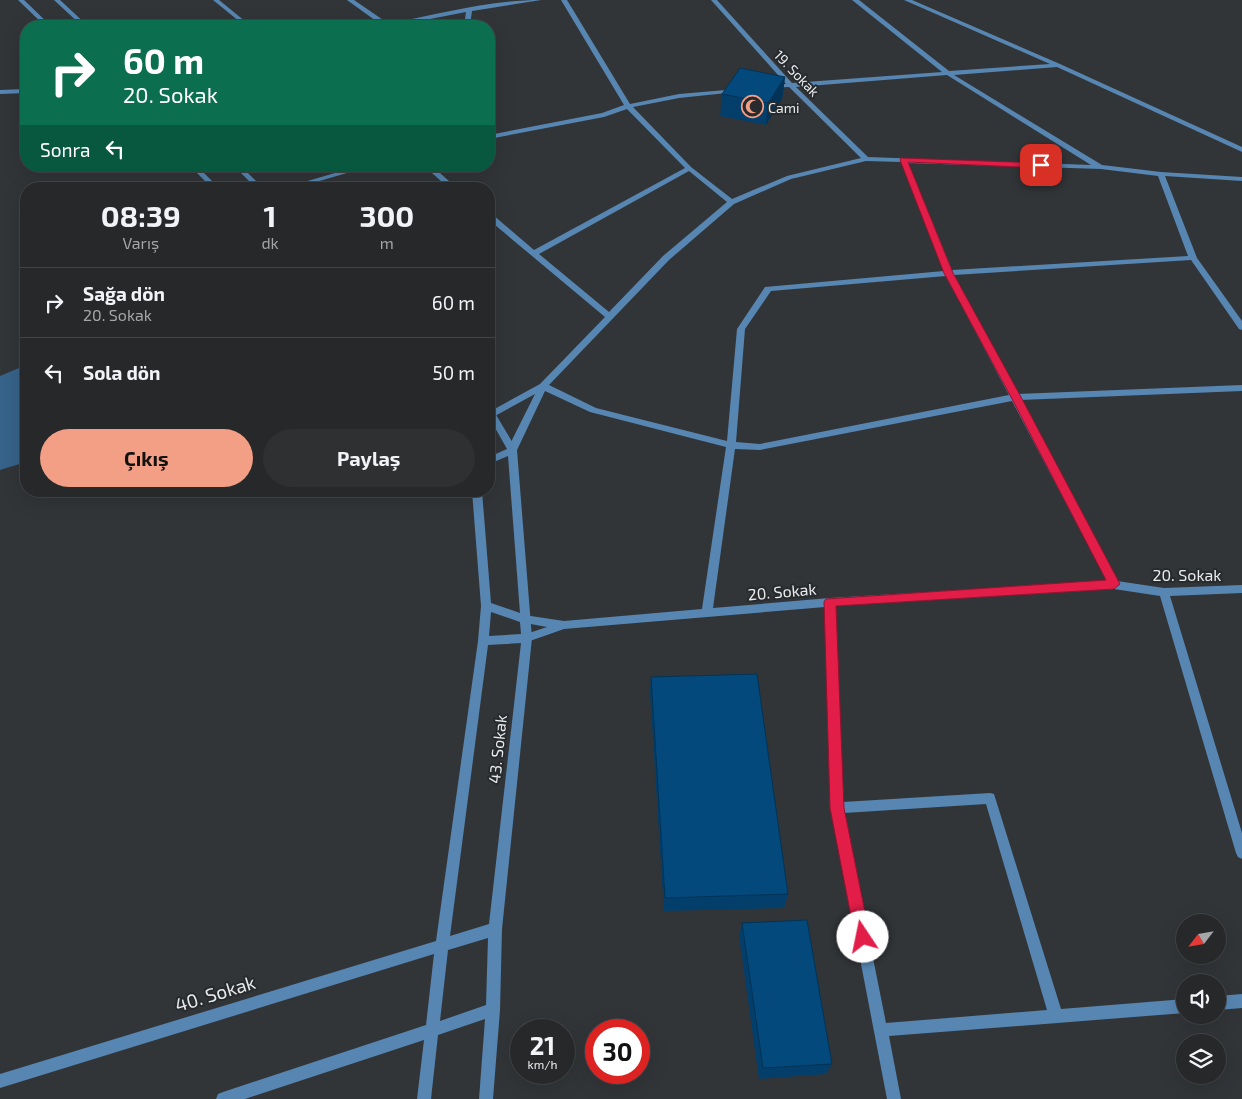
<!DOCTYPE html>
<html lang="tr">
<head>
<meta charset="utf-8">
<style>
  :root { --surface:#26282a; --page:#2e3032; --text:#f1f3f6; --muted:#a4a6a8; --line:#424447; --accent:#f39f85 }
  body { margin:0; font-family:"Exo 2",sans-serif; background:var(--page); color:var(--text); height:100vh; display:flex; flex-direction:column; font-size:19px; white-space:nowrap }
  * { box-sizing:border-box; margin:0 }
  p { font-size:16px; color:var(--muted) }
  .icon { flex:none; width:28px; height:28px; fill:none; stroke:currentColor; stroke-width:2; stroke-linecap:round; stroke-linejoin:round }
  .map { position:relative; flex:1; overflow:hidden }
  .sheet { position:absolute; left:20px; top:182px; width:475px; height:315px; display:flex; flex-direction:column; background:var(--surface); border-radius:20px; box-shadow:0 5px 20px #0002,0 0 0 1px var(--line) }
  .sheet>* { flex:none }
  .top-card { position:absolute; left:20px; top:20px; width:475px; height:152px; border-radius:20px; box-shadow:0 5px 20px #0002,0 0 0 1px var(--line); background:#0b6e4f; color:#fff; overflow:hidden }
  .needle { width:32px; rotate:239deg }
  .fabs { position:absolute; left:1176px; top:914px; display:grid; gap:10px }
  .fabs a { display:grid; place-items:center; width:50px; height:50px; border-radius:50%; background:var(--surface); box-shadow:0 5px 20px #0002,0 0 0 1px var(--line); font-size:25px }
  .speed { position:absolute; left:510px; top:1019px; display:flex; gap:10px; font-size:25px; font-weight:700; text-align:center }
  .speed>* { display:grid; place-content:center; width:65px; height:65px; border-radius:50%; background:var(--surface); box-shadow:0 5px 20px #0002,0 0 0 1px var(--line); line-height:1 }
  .speed small { font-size:12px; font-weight:400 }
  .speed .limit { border:8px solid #d22; background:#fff; color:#111 }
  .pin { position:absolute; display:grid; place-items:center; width:42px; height:42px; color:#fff; margin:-21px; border-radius:10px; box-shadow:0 2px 8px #0006 }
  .me { position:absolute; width:55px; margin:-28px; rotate:349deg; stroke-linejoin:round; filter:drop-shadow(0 0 4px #0008) }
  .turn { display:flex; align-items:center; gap:18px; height:105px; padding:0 20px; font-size:22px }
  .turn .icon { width:65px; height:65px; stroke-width:2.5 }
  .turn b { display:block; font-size:35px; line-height:42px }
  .then { display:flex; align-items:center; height:48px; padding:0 20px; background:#0003; gap:10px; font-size:19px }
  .eta { display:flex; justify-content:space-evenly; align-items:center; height:85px; text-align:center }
  .eta b { font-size:30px; font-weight:700; line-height:35px }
  .primary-button { display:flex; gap:10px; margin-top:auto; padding:10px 20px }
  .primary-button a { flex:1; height:58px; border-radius:30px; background:var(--accent); color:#111; font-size:20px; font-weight:700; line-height:58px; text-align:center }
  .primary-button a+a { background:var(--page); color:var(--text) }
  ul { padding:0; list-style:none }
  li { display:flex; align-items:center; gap:15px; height:70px; padding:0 20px; border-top:1px solid var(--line) }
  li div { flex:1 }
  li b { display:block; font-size:19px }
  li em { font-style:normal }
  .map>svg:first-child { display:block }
  .green { fill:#376289 }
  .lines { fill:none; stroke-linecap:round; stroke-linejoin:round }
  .minor { fill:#5786b2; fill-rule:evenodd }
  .tertiary { fill:#5786b2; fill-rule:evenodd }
  .wall { fill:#033f6a }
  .shaded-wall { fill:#033356 }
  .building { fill:#04497b; stroke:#033356 }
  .route { fill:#e11d48; stroke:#92132f }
  .labels { text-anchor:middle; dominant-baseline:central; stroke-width:4; stroke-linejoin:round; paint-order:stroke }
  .far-street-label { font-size:14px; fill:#e8eaec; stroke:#282b2e }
  .far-poi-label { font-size:14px; fill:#e8eaec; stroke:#282b2e; text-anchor:start }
  .street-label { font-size:16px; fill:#e8eaec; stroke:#282b2e }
  .near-street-label { font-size:19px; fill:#e8eaec; stroke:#282b2e }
</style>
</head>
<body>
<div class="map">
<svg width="1242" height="1099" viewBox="0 0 1242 1099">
  <rect width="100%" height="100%" fill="#323538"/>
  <!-- green -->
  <path class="green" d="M 26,365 L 26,462 L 0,470 L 0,376 Z"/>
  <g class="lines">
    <!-- minor -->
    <path class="minor" d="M 213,0 L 219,0 L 251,26 L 245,26 Z
      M 347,0 L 354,0 L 389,24 C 439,14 490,0 541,0 L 472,11 L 470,26 L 464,26 L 466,12 L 394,26 L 383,26 Z
      M 561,0 L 567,0 L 630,104 L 679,94 L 738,89 L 738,91 L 736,92 L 679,98 L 633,107 L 691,167 L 732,199 L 787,176 L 861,158 L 789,87 L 768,88 L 768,86 L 786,84 L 711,0 L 717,0 L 792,83 L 942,72 L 852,0 L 859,0 L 949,71 L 1050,64 L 904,0 L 912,0 L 1060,64 L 1242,147 L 1242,152 L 1240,151 L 1057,67 L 954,75 L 1102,165 L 1161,172 L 1242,177 L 1242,181 L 1165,176 L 1197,258 L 1242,321 L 1242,330 L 1239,329 L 1191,260 L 954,275 L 1017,394 L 1242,385 L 1242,391 L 1020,400 L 1117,581 L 1164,588 L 1242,585 L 1242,593 L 1170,596 L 1242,833 L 1242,859 L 1238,857 L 1236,853 L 1160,596 L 1114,589 L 835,606 L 843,802 L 990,793 L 994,794 L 1061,1009 L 1185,999 L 1185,1013 L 889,1036 L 901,1099 L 887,1099 L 831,808 L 825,607 L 564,629 L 527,642 L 523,641 L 522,638 L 523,635 L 547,627 L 520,622 L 519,619 L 520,616 L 524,615 L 564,621 L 702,609 L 726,447 L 590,412 L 545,391 L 517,450 L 512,453 L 507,450 L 535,394 L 495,416 L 489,416 L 489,412 L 540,384 L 605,317 L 489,220 L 489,214 L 492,214 L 534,250 L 685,168 L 627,109 L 604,117 L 489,139 L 489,135 L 602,113 L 624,105 ZM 947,75 L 1091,165 L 868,157 L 796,87 ZM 866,161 L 901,162 L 944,271 L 765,287 L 737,329 L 727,441 L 596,408 L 549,385 L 669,260 L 734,204 L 791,179 ZM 908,163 L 1101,169 L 1158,176 L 1188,256 L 952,270 ZM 689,171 L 727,202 L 663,256 L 609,312 L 539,254 ZM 946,276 L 1009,395 L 760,444 L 736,442 L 745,329 L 771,291 ZM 1012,401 L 1107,581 L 830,598 L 713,608 L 735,449 L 760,450 ZM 986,804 L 1047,1010 L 886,1023 L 844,813 Z
      M 26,89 L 26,93 L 0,94 L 0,90 Z
      M 359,166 L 371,166 L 292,189 L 280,189 Z
      M 424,166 L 432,166 L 458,189 L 450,189 Z
      M 1242,994 L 1242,1008 L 1218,1010 L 1218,996 Z"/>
    <!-- tertiary -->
    <path class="tertiary" d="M 18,0 L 24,0 L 51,26 L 45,26 Z
      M 54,0 L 60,0 L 88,26 L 82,26 Z
      M 190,166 L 197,166 L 220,189 L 213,189 Z
      M 234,166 L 241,166 L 264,189 L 257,189 Z
      M 489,407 L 492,408 L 517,450 L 532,638 L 502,929 L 500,1010 L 493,1099 L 479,1099 L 485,1019 L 438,1035 L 431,1099 L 417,1099 L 424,1040 L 245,1099 L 216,1099 L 218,1094 L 223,1092 L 426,1025 L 434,954 L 0,1088 L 0,1074 L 436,941 L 478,641 L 481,606 L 472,491 L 482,491 L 491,603 L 520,613 L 508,456 L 489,464 L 489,457 L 507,449 L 489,417 ZM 491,612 L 520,622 L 521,634 L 489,636 ZM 521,643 L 489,924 L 450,936 L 488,645 ZM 488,938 L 486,1005 L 440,1021 L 448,950 Z"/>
  </g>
  <!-- wall -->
  <path class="wall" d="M 785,77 L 782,99 L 766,125 L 720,116 L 722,94 Z
    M 651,677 L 788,894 L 784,908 L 664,911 L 650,694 Z
    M 742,923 L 832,1064 L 826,1074 L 759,1079 L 739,936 Z"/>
  <!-- shaded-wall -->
  <path class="shaded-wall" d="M 785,77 L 782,99 L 766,125 L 768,103 Z"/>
  <!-- building -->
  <path class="building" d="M 740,68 L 785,77 L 768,103 L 722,94 Z
    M 757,674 L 788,894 L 665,898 L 651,677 Z
    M 807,920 L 832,1064 L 763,1068 L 742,923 Z"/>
  <!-- route -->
  <path class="route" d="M 901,158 L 1041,163 L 1045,165 L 1041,168 L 908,162 L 953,273 L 1021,397 L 1120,584 L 1114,589 L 836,606 L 844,808 L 870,937 L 868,943 L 863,945 L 857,943 L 855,937 L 830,808 L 824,602 L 826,599 L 1106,580 L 1011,397 L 944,273 L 900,160 Z"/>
  <!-- icons -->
  <defs>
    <symbol id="mosque-ring" viewBox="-11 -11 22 22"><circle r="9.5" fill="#282b2e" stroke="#f39f85" stroke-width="1.5"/><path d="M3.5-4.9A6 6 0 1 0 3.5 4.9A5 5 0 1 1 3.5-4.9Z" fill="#f39f85"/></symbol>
  </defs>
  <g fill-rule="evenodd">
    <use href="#mosque-ring" x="740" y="94" width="25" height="25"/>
  </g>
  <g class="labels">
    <!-- far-street labels -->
    <g class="far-street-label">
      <text transform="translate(797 73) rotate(46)">19. Sokak</text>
    </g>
    <!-- far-poi labels -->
    <g class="far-poi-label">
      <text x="768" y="107">Cami</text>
    </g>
    <!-- street labels -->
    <g class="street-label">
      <text x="1187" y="574">20. Sokak</text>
      <text transform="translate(782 591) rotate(-5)">20. Sokak</text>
      <text transform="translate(497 749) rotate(-84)">43. Sokak</text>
    </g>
    <!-- near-street labels -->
    <g class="near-street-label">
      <text transform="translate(215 993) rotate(-17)">40. Sokak</text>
    </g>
  </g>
</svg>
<div class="fabs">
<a><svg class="needle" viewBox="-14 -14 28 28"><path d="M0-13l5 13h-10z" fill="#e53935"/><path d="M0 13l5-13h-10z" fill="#a4a6a8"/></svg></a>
<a><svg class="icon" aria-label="sound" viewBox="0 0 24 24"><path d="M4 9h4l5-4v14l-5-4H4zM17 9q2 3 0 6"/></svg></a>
<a><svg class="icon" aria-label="layers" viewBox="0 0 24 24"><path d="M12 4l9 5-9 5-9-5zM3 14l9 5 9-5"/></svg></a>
</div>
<div class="speed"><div>21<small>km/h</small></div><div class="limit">30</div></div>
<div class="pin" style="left:1041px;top:165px;background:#d93025"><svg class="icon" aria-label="arrive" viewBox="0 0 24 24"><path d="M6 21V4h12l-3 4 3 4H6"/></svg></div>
<svg class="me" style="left:863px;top:937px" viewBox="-20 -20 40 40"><circle r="19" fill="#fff"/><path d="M0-13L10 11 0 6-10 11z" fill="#e11d48"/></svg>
<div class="top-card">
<div class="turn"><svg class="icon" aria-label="right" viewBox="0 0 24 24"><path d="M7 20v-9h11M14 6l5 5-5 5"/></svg><div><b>60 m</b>20. Sokak</div></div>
<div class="then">Sonra<svg class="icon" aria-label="left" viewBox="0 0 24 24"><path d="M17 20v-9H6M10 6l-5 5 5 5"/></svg></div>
</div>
<section class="sheet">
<div class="eta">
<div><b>08:39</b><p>Varış</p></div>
<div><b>1</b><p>dk</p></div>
<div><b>300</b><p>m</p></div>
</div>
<ul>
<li><svg class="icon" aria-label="right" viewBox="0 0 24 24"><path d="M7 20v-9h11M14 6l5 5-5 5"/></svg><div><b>Sağa dön</b><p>20. Sokak</p></div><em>60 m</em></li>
<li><svg class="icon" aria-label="left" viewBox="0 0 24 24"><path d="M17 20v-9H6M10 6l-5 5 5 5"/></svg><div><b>Sola dön</b></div><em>50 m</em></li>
</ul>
<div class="primary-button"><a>Çıkış</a><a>Paylaş</a></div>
</section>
</div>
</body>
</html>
